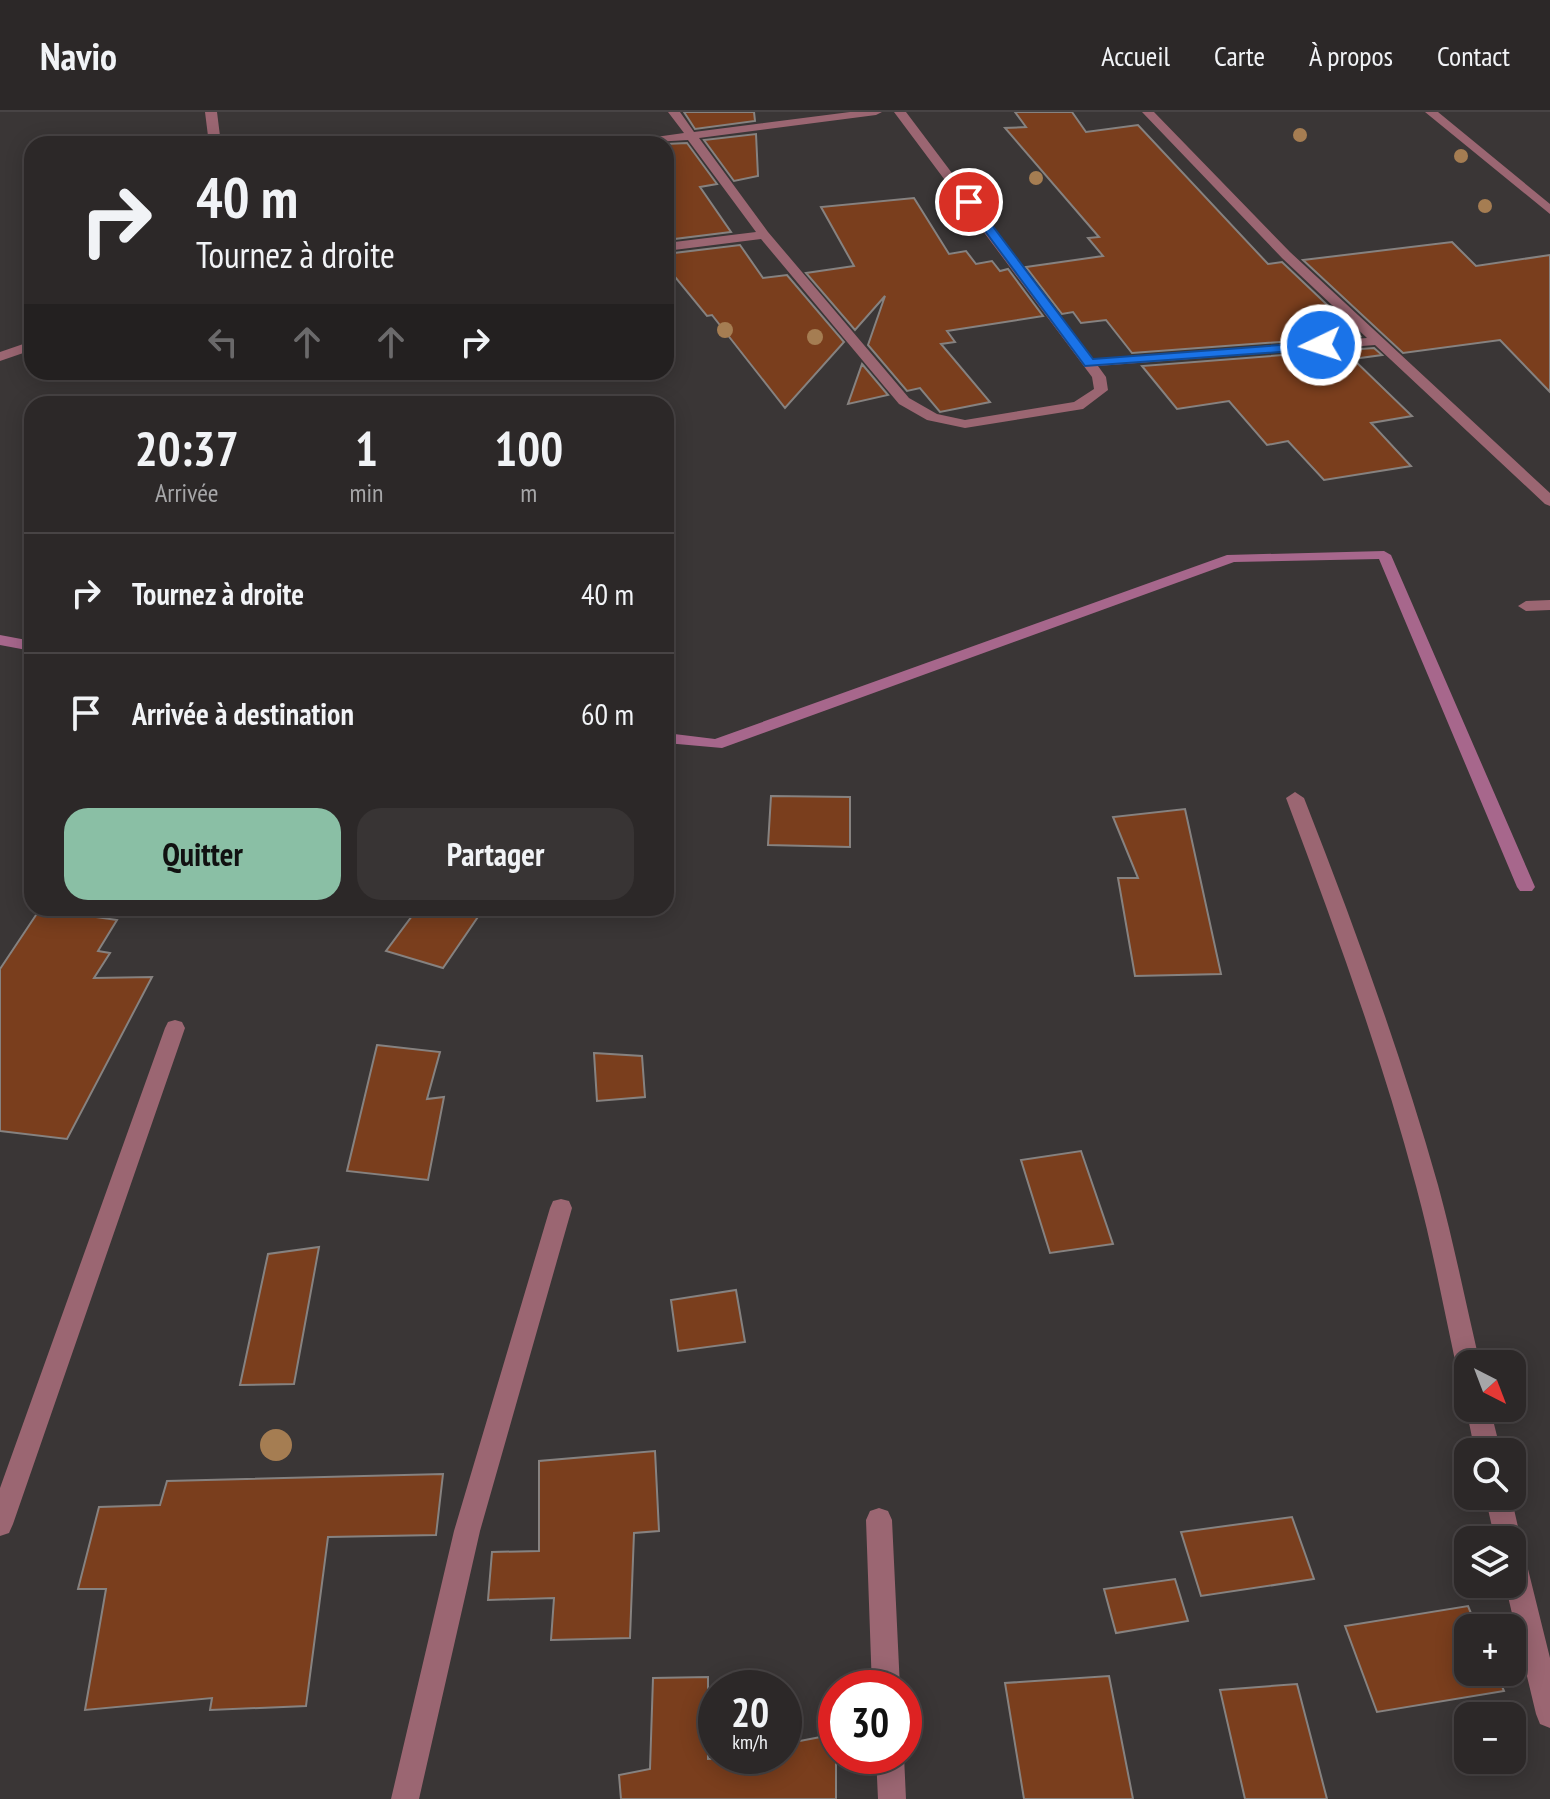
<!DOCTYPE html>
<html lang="fr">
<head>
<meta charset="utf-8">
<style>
  :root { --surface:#2c2828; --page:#383434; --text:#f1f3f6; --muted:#a6a6a8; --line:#484445; --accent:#8abfa5 }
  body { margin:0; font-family:"PT Sans Narrow",sans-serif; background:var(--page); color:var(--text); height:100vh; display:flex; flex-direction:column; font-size:30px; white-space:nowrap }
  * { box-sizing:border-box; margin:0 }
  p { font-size:26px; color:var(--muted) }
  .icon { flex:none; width:44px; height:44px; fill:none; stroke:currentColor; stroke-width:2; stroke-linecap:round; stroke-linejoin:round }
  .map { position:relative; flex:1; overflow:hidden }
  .drawer { position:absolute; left:24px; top:284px; width:650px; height:520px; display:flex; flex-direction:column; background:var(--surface); border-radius:24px; box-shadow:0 4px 20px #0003,0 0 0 2px var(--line) }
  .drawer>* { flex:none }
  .guide { position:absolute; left:24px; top:24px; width:650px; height:244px; border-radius:24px; box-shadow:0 4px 20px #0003,0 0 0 2px var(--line); background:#2c2828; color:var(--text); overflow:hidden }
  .needle { width:52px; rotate:138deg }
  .fabs { position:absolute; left:1454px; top:1238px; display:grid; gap:16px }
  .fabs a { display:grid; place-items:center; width:72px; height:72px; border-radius:16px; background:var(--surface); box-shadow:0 4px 20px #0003,0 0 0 2px var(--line); font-size:40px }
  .speed { position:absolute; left:698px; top:1558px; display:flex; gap:16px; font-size:40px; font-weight:700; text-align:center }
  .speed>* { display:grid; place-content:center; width:104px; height:104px; border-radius:50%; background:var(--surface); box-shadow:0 4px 20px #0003,0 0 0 2px var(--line); line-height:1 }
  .speed small { font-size:20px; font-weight:400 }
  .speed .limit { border:12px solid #d22; background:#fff; color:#111 }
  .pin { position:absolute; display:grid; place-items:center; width:68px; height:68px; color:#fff; margin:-34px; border:4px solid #fff; border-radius:50%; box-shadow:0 2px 8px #0007 }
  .me { position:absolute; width:88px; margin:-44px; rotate:266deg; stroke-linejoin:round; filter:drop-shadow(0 0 6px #0008) }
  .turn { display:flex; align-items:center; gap:28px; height:168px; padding:0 40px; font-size:36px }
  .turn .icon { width:104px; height:104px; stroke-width:2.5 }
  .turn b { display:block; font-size:56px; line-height:68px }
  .lanes { display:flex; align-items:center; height:76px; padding:0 40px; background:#0003; justify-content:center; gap:40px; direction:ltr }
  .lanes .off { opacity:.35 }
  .eta { display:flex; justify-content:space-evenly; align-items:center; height:136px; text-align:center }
  .eta b { font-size:48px; font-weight:700; line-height:56px }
  .action { display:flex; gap:16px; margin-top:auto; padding:16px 40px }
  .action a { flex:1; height:92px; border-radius:24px; background:var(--accent); color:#111; font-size:32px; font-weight:700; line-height:92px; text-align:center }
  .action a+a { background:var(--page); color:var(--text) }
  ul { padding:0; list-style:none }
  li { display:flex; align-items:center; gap:24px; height:120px; padding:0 40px; border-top:2px solid var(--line) }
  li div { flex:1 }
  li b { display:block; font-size:30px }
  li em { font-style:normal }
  header { display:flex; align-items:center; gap:48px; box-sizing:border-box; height:112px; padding:0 40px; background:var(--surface); border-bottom:2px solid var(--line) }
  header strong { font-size:38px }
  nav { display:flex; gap:44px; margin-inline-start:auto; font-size:28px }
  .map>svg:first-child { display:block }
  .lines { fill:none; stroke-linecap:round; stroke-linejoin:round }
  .stream { fill:#a7678c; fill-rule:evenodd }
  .building { fill:#7a3e1d; stroke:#868280; stroke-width:2 }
  .minor { fill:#9b6672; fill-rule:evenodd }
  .tree { fill:#a57d52 }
  .route { fill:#1a73e8; stroke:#114b97; stroke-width:2 }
</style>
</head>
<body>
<header>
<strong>Navio</strong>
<nav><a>Accueil</a><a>Carte</a><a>À propos</a><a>Contact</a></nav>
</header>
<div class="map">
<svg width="1550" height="1687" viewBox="0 0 1550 1687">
  <rect width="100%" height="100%" fill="#3a3636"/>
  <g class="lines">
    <!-- stream -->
    <path class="stream" d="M 1384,439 L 1391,443 L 1535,775 L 1532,779 L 1520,779 L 1517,775 L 1379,447 L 1234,450 L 722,636 L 666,631 L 666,621 L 715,627 L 1227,443 Z
      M 0,523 L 32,529 L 32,539 L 0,533 Z"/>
  </g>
  <!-- building -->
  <path class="building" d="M 684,0 L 754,0 L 755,9 L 695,17 Z
    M 1015,0 L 1072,0 L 1086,20 L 1138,13 L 1268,152 L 1282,150 L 1360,224 L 1132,241 L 1106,208 L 1081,211 L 1073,200 L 1062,202 L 1026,155 L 1103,144 L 1088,126 L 1099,125 L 1005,16 L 1026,15 Z
    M 756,22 L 758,64 L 734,69 L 704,28 Z
    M 687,31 L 717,72 L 700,75 L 731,120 L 666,128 L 666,32 Z
    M 914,86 L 949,142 L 966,139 L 976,152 L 992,149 L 1000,159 L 1008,157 L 1043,204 L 947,219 L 955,230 L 941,232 L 990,290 L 940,300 L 920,276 L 907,279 L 868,233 L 885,184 L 855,218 L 806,161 L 854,154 L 821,95 Z
    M 1452,130 L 1476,154 L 1550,143 L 1550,280 L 1500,228 L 1403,241 L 1303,148 Z
    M 740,133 L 763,166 L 787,163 L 844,230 L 785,296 L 712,203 L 707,204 L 666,154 L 666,142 Z
    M 1374,236 L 1382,243 L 1353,247 L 1412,304 L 1371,311 L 1411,354 L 1324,368 L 1288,329 L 1267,333 L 1229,289 L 1177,297 L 1142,254 Z
    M 862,252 L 888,283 L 848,292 Z
    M 771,684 L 850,685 L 850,735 L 768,733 Z
    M 1185,697 L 1221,862 L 1135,864 L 1118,766 L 1138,766 L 1113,705 Z
    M 418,796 L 484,796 L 443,856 L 386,839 Z
    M 40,797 L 117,808 L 98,839 L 110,841 L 94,866 L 152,865 L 67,1027 L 0,1019 L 0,857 Z
    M 377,933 L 440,940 L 427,987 L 444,985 L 428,1068 L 347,1059 Z
    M 594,941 L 642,944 L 645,985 L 597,989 Z
    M 1081,1039 L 1113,1132 L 1050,1141 L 1021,1048 Z
    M 319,1135 L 294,1272 L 240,1273 L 268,1142 Z
    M 736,1178 L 745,1230 L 678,1239 L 671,1188 Z
    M 655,1339 L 659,1419 L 634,1421 L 630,1526 L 551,1528 L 554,1486 L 488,1488 L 492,1440 L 539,1439 L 539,1349 Z
    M 443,1362 L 436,1423 L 328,1425 L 306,1594 L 210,1598 L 212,1586 L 85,1598 L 106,1477 L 78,1477 L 99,1395 L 160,1393 L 167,1369 Z
    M 1292,1405 L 1314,1467 L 1201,1484 L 1181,1420 Z
    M 1175,1467 L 1188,1509 L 1116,1521 L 1104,1477 Z
    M 1468,1494 L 1477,1516 L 1468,1516 L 1468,1560 L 1496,1560 L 1504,1579 L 1377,1600 L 1345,1514 Z
    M 1109,1564 L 1133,1687 L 1024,1687 L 1005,1571 Z
    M 708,1565 L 708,1647 L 784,1644 L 784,1632 L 836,1622 L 836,1687 L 621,1687 L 619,1663 L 650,1657 L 653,1566 Z
    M 1297,1572 L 1327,1687 L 1245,1687 L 1220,1578 Z"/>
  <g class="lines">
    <!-- minor -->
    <path class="minor" d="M 205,0 L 217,0 L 221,32 L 209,32 Z
      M 668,0 L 680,0 L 694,20 L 850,0 L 882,0 L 876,3 L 699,26 L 768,120 L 909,286 L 937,302 L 965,308 L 1074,290 L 1094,277 L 1092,265 L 894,0 L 906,0 L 1092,247 L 1367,226 L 1282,146 L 1142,0 L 1154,0 L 1290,140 L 1550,381 L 1550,394 L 1545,392 L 1375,233 L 1098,254 L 1106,265 L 1108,278 L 1083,297 L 965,316 L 927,308 L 899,292 L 761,127 L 666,139 L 666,131 L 756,120 L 688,28 L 621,32 L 627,29 L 684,21 Z
      M 1425,0 L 1438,0 L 1550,92 L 1550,102 Z
      M 32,229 L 32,238 L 0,249 L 0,240 Z
      M 1550,488 L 1550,498 L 1526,499 L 1518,494 L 1526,489 Z
      M 1295,680 L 1304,686 C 1354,813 1401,942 1438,1073 C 1454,1132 1466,1192 1480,1252 L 1468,1252 L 1468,1264 L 1459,1261 L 1456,1253 C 1443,1193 1432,1133 1416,1074 C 1381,942 1334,814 1286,686 Z
      M 175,908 L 182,910 L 185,916 L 13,1412 L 9,1421 L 0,1424 L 0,1376 L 165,916 L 168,910 Z
      M 561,1087 L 569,1089 L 572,1096 L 480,1419 L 419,1687 L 391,1687 L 454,1419 L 550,1096 L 553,1089 Z
      M 1468,1291 L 1468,1296 L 1490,1296 L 1501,1340 L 1475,1340 L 1466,1296 Z
      M 1485,1384 L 1511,1384 L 1521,1428 L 1518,1435 L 1525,1445 L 1550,1546 L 1550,1616 L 1540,1612 L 1536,1602 L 1505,1472 L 1512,1472 L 1512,1428 L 1495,1428 Z
      M 879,1396 L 888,1399 L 892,1408 L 900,1576 L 872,1576 L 866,1408 L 870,1399 Z
      M 876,1644 L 904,1644 L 906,1687 L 878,1687 Z"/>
  </g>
  <!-- trees -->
  <g class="tree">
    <circle cx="1300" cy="23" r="7"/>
    <circle cx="1461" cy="44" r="7"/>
    <circle cx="1036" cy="66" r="7"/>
    <circle cx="1485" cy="94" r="7"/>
    <circle cx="725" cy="218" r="8"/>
    <circle cx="815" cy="225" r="8"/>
    <circle cx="276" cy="1333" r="16"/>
  </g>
  <!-- route -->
  <path class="route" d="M 965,88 L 973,88 L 1093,247 L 1321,230 L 1327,233 L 1321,237 L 1085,254 L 965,92 Z"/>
</svg>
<div class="fabs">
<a><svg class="needle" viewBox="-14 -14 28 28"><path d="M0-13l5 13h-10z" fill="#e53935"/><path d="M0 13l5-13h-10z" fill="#a6a6a8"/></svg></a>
<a><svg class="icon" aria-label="search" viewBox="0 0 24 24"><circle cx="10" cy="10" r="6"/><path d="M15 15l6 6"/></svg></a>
<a><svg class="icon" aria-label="layers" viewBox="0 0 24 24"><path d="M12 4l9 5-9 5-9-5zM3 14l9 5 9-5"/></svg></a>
<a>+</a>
<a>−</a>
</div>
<div class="speed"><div>20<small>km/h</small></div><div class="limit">30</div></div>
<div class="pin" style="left:969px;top:90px;background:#d93025"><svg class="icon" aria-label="arrive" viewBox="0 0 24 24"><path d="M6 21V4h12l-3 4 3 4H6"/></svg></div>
<svg class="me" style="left:1321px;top:233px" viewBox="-20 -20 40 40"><circle r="17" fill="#1a73e8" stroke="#fff" stroke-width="3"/><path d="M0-11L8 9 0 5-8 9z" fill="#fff"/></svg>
<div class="guide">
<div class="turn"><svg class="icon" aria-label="right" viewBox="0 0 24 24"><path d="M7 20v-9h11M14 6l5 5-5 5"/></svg><div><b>40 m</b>Tournez à droite</div></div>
<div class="lanes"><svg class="icon off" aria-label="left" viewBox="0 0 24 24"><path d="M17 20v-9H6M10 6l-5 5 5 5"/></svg><svg class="icon off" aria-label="ahead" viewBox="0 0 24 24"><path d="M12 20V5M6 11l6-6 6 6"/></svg><svg class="icon off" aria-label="ahead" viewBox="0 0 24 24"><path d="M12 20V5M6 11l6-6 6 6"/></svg><svg class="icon" aria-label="right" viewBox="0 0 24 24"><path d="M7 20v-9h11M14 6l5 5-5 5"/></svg></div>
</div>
<section class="drawer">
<div class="eta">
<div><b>20:37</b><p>Arrivée</p></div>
<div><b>1</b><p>min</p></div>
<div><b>100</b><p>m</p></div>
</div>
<ul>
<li><svg class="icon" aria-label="right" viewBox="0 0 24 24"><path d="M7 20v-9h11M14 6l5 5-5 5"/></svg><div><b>Tournez à droite</b></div><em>40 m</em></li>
<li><svg class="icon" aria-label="arrive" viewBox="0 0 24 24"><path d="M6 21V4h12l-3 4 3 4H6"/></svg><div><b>Arrivée à destination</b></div><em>60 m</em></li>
</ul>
<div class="action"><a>Quitter</a><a>Partager</a></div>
</section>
</div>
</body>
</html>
